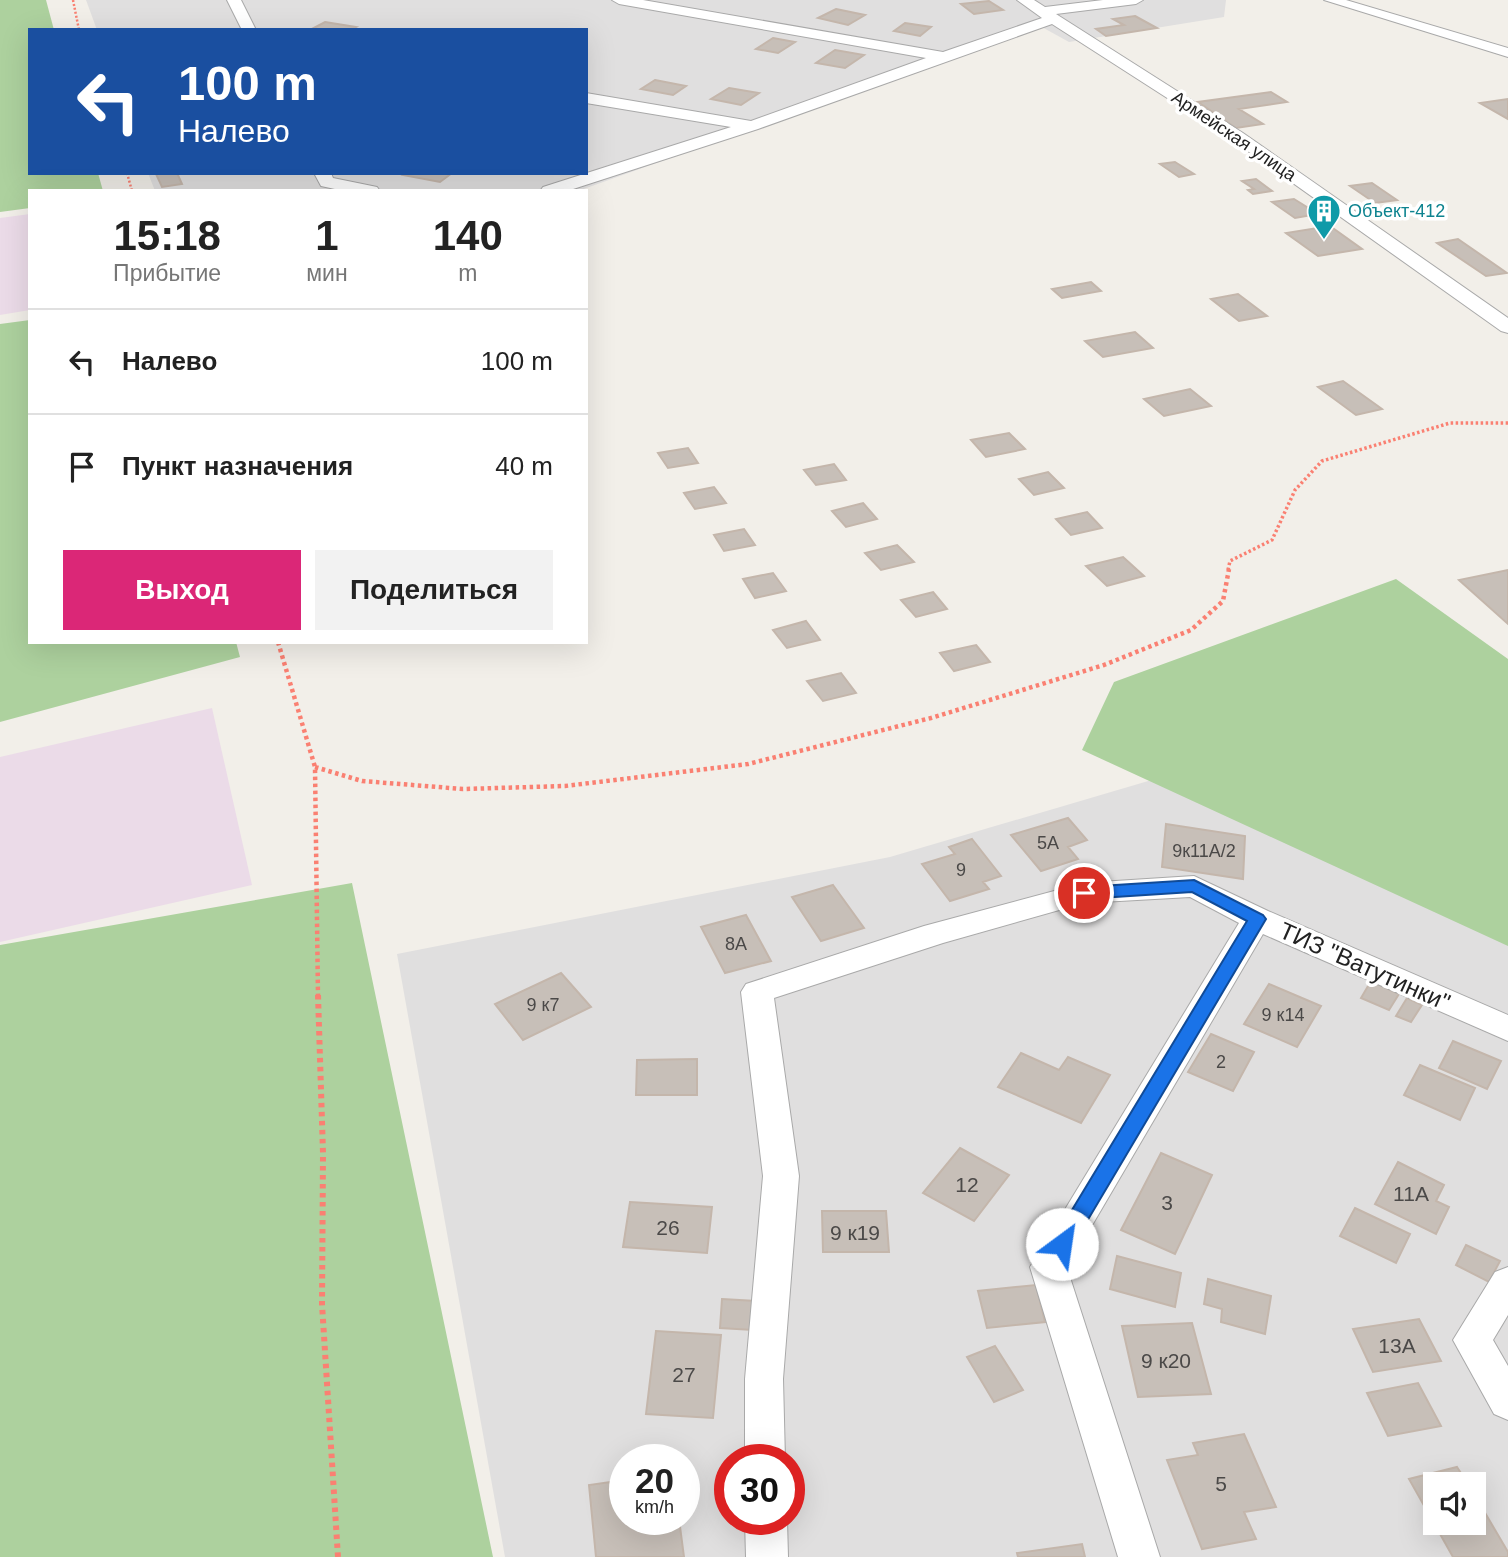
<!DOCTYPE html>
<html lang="ru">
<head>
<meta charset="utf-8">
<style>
  :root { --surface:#fff; --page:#f2f2f2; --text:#222; --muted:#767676; --line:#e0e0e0; --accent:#db2777 }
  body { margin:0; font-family:Arial,sans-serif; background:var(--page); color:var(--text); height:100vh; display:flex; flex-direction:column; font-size:26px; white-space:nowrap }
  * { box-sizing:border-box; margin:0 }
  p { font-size:23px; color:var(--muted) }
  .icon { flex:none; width:38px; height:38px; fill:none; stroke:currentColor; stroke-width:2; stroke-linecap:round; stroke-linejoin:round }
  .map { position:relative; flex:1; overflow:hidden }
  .panel { position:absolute; left:28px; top:189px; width:560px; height:455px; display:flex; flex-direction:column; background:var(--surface); border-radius:0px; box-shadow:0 7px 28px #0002 }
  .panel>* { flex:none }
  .hud { position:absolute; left:28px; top:28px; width:560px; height:147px; border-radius:0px; box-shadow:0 7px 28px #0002; background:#1a4fa0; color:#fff; overflow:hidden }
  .tools { position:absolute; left:1423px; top:1472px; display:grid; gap:14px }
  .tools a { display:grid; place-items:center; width:63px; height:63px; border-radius:0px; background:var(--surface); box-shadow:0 7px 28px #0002; font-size:35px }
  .speed { position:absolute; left:609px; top:1444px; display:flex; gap:14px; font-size:35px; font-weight:700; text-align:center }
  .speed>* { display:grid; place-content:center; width:91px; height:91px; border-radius:50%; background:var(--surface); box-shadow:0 7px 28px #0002; line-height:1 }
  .speed small { font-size:18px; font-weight:400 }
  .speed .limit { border:10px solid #d22; background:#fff; color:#111 }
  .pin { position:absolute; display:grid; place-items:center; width:60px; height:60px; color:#fff; margin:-30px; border:4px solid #fff; border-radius:50%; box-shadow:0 2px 7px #0007 }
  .me { position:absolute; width:77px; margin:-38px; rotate:31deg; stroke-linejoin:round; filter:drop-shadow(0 0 5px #0008) }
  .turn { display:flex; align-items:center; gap:24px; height:147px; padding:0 35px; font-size:32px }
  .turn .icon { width:91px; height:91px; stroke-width:2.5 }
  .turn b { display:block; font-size:49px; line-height:60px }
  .eta { display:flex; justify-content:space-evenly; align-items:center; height:119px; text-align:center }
  .eta b { font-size:42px; font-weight:800; line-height:49px }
  .action { display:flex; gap:14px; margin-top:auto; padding:14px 35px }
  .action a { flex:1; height:80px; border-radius:0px; background:var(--accent); color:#fff; font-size:28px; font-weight:800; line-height:80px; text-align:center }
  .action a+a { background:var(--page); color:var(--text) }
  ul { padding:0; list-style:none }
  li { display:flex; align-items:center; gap:21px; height:105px; padding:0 35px; border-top:2px solid var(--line) }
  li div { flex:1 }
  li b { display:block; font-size:26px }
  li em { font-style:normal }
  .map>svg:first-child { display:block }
  .residential { fill:#e0dfdf; fill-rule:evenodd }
  .industrial { fill:#ebdbe8 }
  .forest { fill:#add19e }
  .building { fill:#c7bfb8; stroke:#c4b6ab; stroke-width:2 }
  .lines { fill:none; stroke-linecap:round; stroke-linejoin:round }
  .minor-casing { stroke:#a9a9a9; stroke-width:2 }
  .path-far3 { stroke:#fa8072; stroke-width:2.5; stroke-dasharray:2 2; stroke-linecap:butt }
  .path-far2 { stroke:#fa8072; stroke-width:3.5; stroke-dasharray:2.5 2.5; stroke-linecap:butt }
  .path-far1 { stroke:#fa8072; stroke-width:4.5; stroke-dasharray:3.5 3.5; stroke-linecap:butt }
  .path { stroke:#fa8072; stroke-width:6; stroke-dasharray:4.5 4.5; stroke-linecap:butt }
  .minor { fill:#fff; fill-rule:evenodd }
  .route { fill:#1a73e8; stroke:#114b97; stroke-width:2 }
  .labels { text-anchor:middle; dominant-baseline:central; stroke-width:7; stroke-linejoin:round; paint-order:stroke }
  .far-street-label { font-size:18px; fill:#222; stroke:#fff }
  .far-culture-label { font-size:18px; fill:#0d838f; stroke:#fff; text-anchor:start }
  .number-label { font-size:18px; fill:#4b4948 }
  .near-number-label { font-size:21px; fill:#4b4948 }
  .near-street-label { font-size:24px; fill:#222; stroke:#fff }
</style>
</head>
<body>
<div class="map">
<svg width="1508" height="1557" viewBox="0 0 1508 1557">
  <rect width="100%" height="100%" fill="#f2efe9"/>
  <!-- residential -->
  <path class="residential" d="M 86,0 L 1226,0 L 1224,17 L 1069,42 L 1040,26 L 578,191 L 155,191 L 148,173 L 586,173 L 586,30 L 97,30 Z
    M 1155,779 L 1508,927 L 1508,1557 L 505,1557 L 397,954 L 890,857 ZM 625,1460 L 684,1460 L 684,1519 L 625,1519 ZM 730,1460 L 789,1460 L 789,1519 L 730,1519 ZM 1435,1484 L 1474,1484 L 1474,1522 L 1435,1522 Z"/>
  <!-- industrial -->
  <path class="industrial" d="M 30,214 L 30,310 L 0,315 L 0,218 Z
    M 212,708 L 252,885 L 0,942 L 0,757 Z"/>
  <!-- forest -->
  <path class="forest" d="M 0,0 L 46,0 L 54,30 L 30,30 L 30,173 L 98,173 L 103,191 L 30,191 L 30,208 L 0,212 Z
    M 30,320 L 30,642 L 236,642 L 240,657 L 0,722 L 0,324 Z
    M 1396,579 L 1508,659 L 1508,946 L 1082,750 L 1114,682 Z
    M 352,883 L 493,1557 L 0,1557 L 0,945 Z"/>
  <!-- building -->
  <path class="building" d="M 989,1 L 1003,10 L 974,14 L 961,4 Z
    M 836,9 L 865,15 L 848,25 L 818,18 Z
    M 1135,16 L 1157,28 L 1106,36 L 1096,29 L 1124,25 L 1113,19 Z
    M 325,22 L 356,27 L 350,30 L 310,30 Z
    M 905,23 L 931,27 L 920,36 L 894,31 Z
    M 773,38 L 795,42 L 778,53 L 756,49 Z
    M 835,50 L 864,55 L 845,68 L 816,63 Z
    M 655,80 L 686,86 L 673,95 L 641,89 Z
    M 729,88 L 759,93 L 741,105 L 711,99 Z
    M 1271,92 L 1287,102 L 1239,109 L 1263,124 L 1236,128 L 1198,102 Z
    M 1508,99 L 1508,119 L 1480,103 Z
    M 1175,162 L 1194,174 L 1179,177 L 1160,164 Z
    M 177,173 L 182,184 L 162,187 L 156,174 Z
    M 406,173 L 452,173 L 440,182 L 403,175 Z
    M 1256,179 L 1272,191 L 1253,194 L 1248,190 L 1254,189 L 1242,181 Z
    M 1372,183 L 1397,200 L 1375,203 L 1350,186 Z
    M 1294,199 L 1318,214 L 1295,218 L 1272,202 Z
    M 1330,226 L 1362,249 L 1318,256 L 1286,233 Z
    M 1458,239 L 1507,273 L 1486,276 L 1437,243 Z
    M 1091,282 L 1101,291 L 1062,298 L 1052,289 Z
    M 1238,294 L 1267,316 L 1239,321 L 1211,299 Z
    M 1135,332 L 1153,348 L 1103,357 L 1085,341 Z
    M 1343,381 L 1382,409 L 1356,415 L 1318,387 Z
    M 1190,389 L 1211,406 L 1164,416 L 1144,399 Z
    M 1009,433 L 1025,449 L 986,457 L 971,440 Z
    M 688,448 L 698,463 L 668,468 L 658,453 Z
    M 834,464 L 846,480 L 816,485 L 804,470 Z
    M 1048,472 L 1064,488 L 1034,495 L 1019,479 Z
    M 714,487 L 726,503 L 695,509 L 684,493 Z
    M 863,503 L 877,519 L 846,527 L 832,511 Z
    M 1087,512 L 1102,528 L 1071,535 L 1056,519 Z
    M 744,529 L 755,545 L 724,551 L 714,535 Z
    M 897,545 L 914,562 L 881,570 L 865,553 Z
    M 1123,557 L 1144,576 L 1107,586 L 1086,566 Z
    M 1508,570 L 1508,624 L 1459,580 Z
    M 773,573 L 786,591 L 755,598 L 743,579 Z
    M 933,592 L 947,609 L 916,617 L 901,600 Z
    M 806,621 L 820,640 L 787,648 L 773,630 Z
    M 976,645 L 990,662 L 954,671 L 940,653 Z
    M 841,673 L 856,693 L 823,701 L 807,681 Z
    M 1068,818 L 1087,840 L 1068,847 L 1078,859 L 1041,871 L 1011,835 Z
    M 1166,824 L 1245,836 L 1243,879 L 1162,867 Z
    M 972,839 L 1001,876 L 983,882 L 989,889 L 950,901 L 922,864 L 955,854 L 949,847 Z
    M 833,885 L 864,928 L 821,941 L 792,897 Z
    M 746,915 L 771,961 L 725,973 L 701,927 Z
    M 561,973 L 591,1007 L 523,1040 L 495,1004 Z
    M 1371,981 L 1399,994 L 1389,1010 L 1361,998 Z
    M 1269,984 L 1321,1006 L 1297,1047 L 1244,1024 Z
    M 1407,998 L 1422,1005 L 1411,1022 L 1396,1016 Z
    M 1211,1034 L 1254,1052 L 1233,1091 L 1188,1072 Z
    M 1453,1041 L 1501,1061 L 1487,1089 L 1439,1068 Z
    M 1021,1053 L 1059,1070 L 1068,1057 L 1110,1075 L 1081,1123 L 998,1087 Z
    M 697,1059 L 697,1095 L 636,1095 L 637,1060 Z
    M 1420,1065 L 1475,1088 L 1460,1120 L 1404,1095 Z
    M 960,1148 L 1009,1175 L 974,1221 L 923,1193 Z
    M 1161,1153 L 1212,1175 L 1175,1254 L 1121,1230 Z
    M 1398,1162 L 1444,1185 L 1436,1201 L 1449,1207 L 1436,1234 L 1375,1204 Z
    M 630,1202 L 712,1207 L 707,1253 L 623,1247 Z
    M 1355,1208 L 1410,1234 L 1396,1263 L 1340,1236 Z
    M 822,1211 L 886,1211 L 889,1252 L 823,1252 Z
    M 1466,1245 L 1500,1261 L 1489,1282 L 1456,1265 Z
    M 1117,1256 L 1181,1273 L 1175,1307 L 1110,1289 Z
    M 1208,1279 L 1271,1296 L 1265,1334 L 1221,1322 L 1222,1309 L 1204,1304 Z
    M 1036,1285 L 1045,1322 L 987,1328 L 978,1291 Z
    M 722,1299 L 756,1301 L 753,1330 L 720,1328 Z
    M 1419,1319 L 1441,1361 L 1373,1372 L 1353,1329 Z
    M 1192,1323 L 1211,1394 L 1138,1397 L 1122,1326 Z
    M 656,1331 L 721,1335 L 713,1418 L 646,1414 Z
    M 995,1346 L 1023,1390 L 994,1402 L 967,1357 Z
    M 1418,1383 L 1441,1426 L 1388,1436 L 1367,1393 Z
    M 1244,1434 L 1276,1507 L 1244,1512 L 1256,1539 L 1202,1549 L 1167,1460 L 1198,1455 L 1193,1443 Z
    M 1457,1467 L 1468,1484 L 1435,1484 L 1435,1522 L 1474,1522 L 1474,1494 L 1508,1552 L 1508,1557 L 1453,1557 L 1409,1479 Z
    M 625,1480 L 625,1519 L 679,1519 L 684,1557 L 596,1557 L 589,1485 Z
    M 1082,1544 L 1085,1557 L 1018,1557 L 1017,1553 Z"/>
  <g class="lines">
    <defs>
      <path id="minor" d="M 227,0 L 241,0 L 256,30 L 242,30 Z
        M 612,0 L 643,0 L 943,52 L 1042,18 L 1017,0 L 1034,0 L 1045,7 L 1103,0 L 1143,0 L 1136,4 L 1056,14 L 1243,133 L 1508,318 L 1508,333 L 1501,331 L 1231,139 L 1052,24 L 758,129 L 567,191 L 540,191 L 543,187 L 731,127 L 586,103 L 586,93 L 751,121 L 926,58 L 619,4 Z
        M 1324,0 L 1346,0 L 1508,48 L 1508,57 Z
        M 314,173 L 331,173 L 333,178 L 377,187 L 380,191 L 344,191 L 321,186 Z
        M 1194,876 L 1268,911 L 1508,1015 L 1508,1041 L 1263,934 L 1067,1268 L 1160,1557 L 1118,1557 L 1030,1267 L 1239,923 L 1190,897 L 1084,903 L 943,943 L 774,998 L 799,1176 L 783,1379 L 785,1460 L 745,1460 L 745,1379 L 763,1176 L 741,992 L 746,984 L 924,926 L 1084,883 Z
        M 1508,1267 L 1508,1315 L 1493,1340 L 1508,1366 L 1508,1420 L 1494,1414 L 1453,1340 L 1495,1272 Z
        M 745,1519 L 787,1519 L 788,1557 L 746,1557 Z"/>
    </defs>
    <!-- minor casing -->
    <use href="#minor" class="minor-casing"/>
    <!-- path-far3 -->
    <path class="path-far3" d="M 73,0 L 79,30
      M 127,173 L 132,191"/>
    <!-- path-far2 -->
    <path class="path-far2" d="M 1228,570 L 1230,561 L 1272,540 L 1295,490 L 1322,461 L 1450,423 L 1508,423"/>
    <!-- path-far1 -->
    <path class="path-far1" d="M 278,642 L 315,767 L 318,997
      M 315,767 L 362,781 L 463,789 L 565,786 L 748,764 L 931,718 L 1104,665 L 1191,630 L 1223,601 L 1229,569"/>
    <!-- path -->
    <path class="path" d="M 318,995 L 323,1153 L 322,1304 L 338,1557"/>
    <!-- minor -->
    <use href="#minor" class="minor"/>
  </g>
  <!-- route -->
  <path class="route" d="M 1194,880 L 1263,915 L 1266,919 L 1070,1250 L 1062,1252 L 1055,1250 L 1052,1244 L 1055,1238 L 1247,921 L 1192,892 L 1084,899 L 1076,893 L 1084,887 Z"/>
  <!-- icons -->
  <defs>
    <symbol id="building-pin" viewBox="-11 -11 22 30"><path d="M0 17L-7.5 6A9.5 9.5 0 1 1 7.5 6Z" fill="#0f9aa8" stroke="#fff"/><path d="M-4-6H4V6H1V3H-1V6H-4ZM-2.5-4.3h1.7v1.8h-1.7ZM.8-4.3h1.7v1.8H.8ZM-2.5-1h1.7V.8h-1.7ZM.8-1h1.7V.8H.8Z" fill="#fff"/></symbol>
  </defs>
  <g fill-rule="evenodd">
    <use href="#building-pin" x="1305" y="192" width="38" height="52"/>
  </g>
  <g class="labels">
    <!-- far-street labels -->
    <g class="far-street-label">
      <text transform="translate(1234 136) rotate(34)">Армейская улица</text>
    </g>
    <!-- far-culture labels -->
    <g class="far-culture-label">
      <text x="1348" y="211">Объект-412</text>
    </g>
    <!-- number labels -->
    <g class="number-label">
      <text x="1048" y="843">5А</text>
      <text x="1204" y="851">9к11А/2</text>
      <text x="961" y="870">9</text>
      <text x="736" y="944">8А</text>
      <text x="543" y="1005">9 к7</text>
      <text x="1283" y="1015">9 к14</text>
      <text x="1221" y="1062">2</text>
    </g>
    <!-- near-number labels -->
    <g class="near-number-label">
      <text x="967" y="1184">12</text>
      <text x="1411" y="1193">11А</text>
      <text x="1167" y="1202">3</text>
      <text x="668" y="1227">26</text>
      <text x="855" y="1232">9 к19</text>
      <text x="1397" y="1345">13А</text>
      <text x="1166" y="1360">9 к20</text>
      <text x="684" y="1374">27</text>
      <text x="1221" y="1483">5</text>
    </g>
    <!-- near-street labels -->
    <g class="near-street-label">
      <text transform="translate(1365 966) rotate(24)">ТИЗ "Ватутинки"</text>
    </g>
  </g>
</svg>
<div class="tools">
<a><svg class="icon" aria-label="sound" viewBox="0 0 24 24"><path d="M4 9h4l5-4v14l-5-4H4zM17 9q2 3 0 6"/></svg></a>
</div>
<div class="speed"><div>20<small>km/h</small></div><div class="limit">30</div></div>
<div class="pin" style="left:1084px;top:893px;background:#d93025"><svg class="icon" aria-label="arrive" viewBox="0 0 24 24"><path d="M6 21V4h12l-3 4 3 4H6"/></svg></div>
<svg class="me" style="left:1062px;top:1244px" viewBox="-20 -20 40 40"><circle r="19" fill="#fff"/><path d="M0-13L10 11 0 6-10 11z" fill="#1a73e8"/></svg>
<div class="hud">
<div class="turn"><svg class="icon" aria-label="left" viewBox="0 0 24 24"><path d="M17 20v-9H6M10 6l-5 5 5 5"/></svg><div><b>100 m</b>Налево</div></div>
</div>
<section class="panel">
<div class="eta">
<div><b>15:18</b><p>Прибытие</p></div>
<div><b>1</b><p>мин</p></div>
<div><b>140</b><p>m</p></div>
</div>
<ul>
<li><svg class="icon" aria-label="left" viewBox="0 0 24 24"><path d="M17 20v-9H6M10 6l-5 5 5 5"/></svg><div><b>Налево</b></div><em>100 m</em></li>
<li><svg class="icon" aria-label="arrive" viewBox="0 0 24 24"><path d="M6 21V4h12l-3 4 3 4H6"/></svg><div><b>Пункт назначения</b></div><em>40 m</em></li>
</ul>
<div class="action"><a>Выход</a><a>Поделиться</a></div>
</section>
</div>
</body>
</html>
